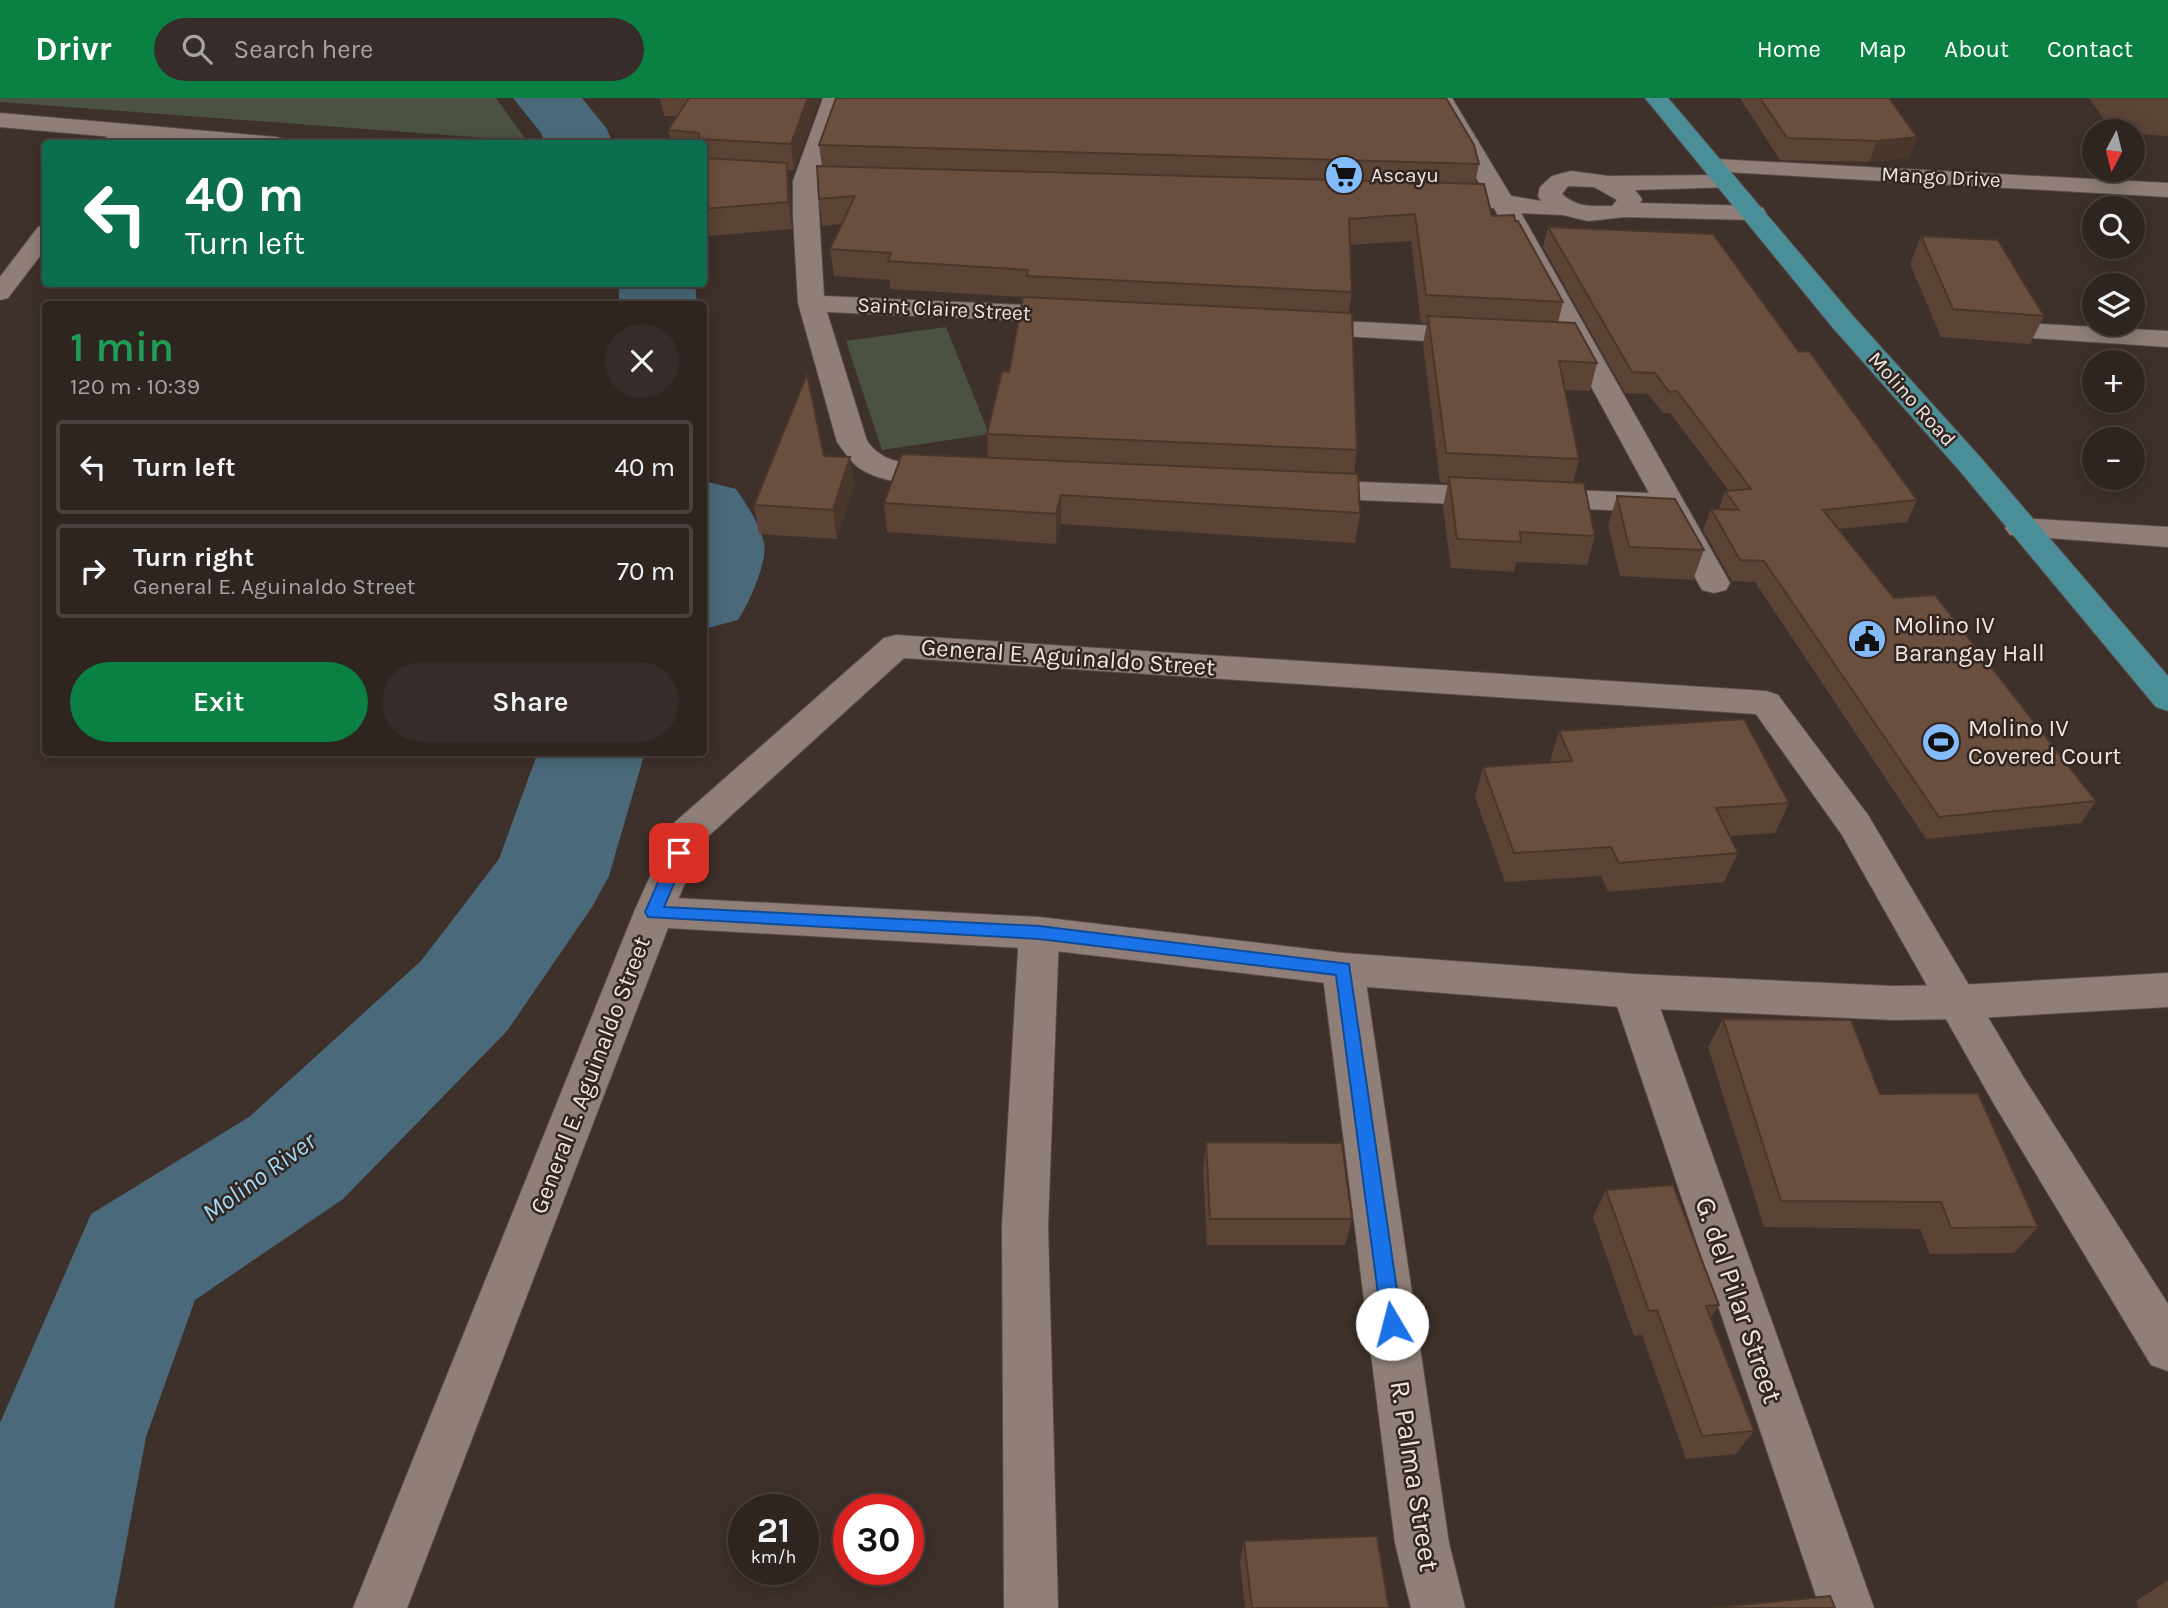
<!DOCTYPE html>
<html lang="en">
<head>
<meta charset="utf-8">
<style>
  :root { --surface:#2e2420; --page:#362c29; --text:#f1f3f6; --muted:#a7a4a5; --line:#49413e; --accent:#0b8043 }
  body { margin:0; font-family:Karla,sans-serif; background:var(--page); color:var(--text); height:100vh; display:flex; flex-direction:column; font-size:26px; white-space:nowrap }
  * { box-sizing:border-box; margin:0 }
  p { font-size:23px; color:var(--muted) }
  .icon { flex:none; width:38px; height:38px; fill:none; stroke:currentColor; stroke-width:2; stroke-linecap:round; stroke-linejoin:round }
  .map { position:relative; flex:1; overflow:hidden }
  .sheet { position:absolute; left:42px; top:203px; width:665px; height:455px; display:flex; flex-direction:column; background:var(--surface); border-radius:7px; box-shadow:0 4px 18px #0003,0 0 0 2px var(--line) }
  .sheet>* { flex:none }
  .guide { position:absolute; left:42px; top:42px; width:665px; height:147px; border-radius:7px; box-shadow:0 4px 18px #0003,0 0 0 2px var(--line); background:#0b6e4f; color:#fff; overflow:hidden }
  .needle { width:46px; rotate:187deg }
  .buttons { position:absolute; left:2082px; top:21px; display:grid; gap:14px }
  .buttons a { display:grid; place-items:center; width:63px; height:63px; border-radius:50%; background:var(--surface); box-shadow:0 4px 18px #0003,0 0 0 2px var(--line); font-size:35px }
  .speed { position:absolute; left:728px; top:1396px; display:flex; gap:14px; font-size:35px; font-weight:700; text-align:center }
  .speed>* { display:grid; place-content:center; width:91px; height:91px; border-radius:50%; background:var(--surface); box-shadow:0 4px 18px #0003,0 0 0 2px var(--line); line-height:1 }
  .speed small { font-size:18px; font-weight:400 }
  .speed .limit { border:10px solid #d22; background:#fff; color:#111 }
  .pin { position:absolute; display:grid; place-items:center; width:60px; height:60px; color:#fff; margin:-30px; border-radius:14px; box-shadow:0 4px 10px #0006 }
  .me { position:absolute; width:77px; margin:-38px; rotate:352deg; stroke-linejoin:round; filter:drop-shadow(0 0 5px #0008) }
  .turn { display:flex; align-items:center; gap:24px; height:147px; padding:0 28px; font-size:32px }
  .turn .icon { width:91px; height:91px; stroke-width:2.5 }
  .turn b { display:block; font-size:49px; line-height:60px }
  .round { display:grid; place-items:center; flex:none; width:74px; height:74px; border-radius:37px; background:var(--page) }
  .summary { display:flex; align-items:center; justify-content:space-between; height:119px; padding:0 28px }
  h1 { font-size:42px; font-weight:600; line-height:52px; color:#1e9e55 }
  .primary-button { display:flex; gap:14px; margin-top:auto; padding:14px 28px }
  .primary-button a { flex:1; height:80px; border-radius:42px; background:var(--accent); color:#fff; font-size:28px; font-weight:600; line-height:80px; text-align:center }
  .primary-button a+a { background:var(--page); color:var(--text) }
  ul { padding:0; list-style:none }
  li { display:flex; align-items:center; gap:21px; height:94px; margin:0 14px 10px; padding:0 14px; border:4px solid var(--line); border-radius:7px }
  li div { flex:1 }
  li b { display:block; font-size:26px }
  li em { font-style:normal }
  header { display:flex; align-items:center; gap:42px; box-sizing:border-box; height:98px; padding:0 35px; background:var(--accent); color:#fff }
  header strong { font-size:33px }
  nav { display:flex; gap:38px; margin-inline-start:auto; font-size:24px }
  .search { width:490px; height:63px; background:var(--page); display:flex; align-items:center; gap:18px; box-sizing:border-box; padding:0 24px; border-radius:38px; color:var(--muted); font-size:26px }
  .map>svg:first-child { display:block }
  .green { fill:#4b5242 }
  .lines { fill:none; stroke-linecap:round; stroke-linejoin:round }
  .river { fill:#4a6a7b; fill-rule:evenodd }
  .service-casing { stroke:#594d49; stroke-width:2 }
  .minor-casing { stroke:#594d49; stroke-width:2 }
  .tertiary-casing { stroke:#594d49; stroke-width:2 }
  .primary-casing { stroke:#594d49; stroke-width:2 }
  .service { fill:#8f7f78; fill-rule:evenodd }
  .minor { fill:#8f7f78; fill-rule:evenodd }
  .tertiary { fill:#8f7f78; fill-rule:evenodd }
  .primary { fill:#4a8e98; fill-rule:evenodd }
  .wall { fill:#5b4335 }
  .shaded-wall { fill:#4a372b }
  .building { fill:#6a4e3e; stroke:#4a372b; stroke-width:2 }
  .route { fill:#1a73e8; stroke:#114b97; stroke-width:2 }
  .labels { text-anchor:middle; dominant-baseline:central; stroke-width:5; stroke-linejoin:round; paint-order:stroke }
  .far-poi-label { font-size:21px; fill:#eee5e2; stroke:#332621; text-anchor:start }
  .far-street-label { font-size:21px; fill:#eee5e2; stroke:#332621 }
  .poi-label { font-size:24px; fill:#eee5e2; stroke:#332621; text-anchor:start }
  .street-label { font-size:24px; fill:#eee5e2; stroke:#332621 }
  .water-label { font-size:26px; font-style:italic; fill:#a0dbfc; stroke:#332621 }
  .near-street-label { font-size:28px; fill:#eee5e2; stroke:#332621 }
</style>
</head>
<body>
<header>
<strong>Drivr</strong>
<div class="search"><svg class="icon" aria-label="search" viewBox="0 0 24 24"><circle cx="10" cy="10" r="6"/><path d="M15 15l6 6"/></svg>Search here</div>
<nav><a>Home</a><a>Map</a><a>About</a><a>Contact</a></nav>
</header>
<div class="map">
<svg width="2168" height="1510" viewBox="0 0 2168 1510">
  <rect width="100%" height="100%" fill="#3e302a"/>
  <!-- green -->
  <path class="green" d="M 0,0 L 496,0 L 527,43 L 0,4 Z
    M 946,229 L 989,336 L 882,352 L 846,243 Z"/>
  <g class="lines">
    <!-- river -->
    <path class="river" d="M 513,0 L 582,0 L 607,31 L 613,46 L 545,46 L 541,35 Z
      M 619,186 L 695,186 L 697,206 L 619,206 Z
      M 704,383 L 736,391 C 747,407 759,425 764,445 C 768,463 749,506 738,522 L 704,531 Z
      M 538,654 L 645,654 L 609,778 L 592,809 L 507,933 L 343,1101 L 195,1202 L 146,1339 L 114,1510 L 0,1510 L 0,1325 L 91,1116 L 249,1019 L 421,863 L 499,761 Z"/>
    <defs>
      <path id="service" d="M 121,27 L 128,29 L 131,33 L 123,46 L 102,46 L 114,29 Z
        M 46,127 L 46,150 L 8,200 L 0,202 L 0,179 L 38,129 Z"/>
      <path id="minor" d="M 823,0 L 845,0 L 817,83 L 824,198 L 1071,209 L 1080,211 L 1084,217 L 1080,223 L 1071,225 L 827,214 L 867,343 C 890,375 925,361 958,370 L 962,376 L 958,382 C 929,389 884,387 859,370 C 850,363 844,353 837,344 L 798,205 L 793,118 L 793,83 Z
        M 1430,0 L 1452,0 L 1511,98 L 1541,103 L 1538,98 L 1540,89 L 1552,78 L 1571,73 L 1608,78 L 1727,77 L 1735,79 L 1739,84 L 1735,89 L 1635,92 L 1642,101 L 1640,105 L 1754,108 L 1763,110 L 1766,115 L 1763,120 L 1754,122 L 1625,119 L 1588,123 L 1563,117 L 1521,115 L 1730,485 L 1726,492 L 1714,495 L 1702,492 L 1659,414 L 1308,400 L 1297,397 L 1293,391 L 1297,385 L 1308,382 L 1649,395 L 1494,110 L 1437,108 L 1428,106 L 1425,101 L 1428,96 L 1485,95 ZM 1568,88 L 1594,89 L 1617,102 L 1612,108 C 1592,108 1577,110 1562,96 Z
        M 0,15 L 276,39 L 284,41 L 287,46 L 191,46 L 0,29 Z
        M 1303,221 L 1477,230 L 1487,232 L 1491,238 L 1487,244 L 1477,246 L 1293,235 L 1289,229 L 1293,223 Z
        M 2041,226 L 2168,233 L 2168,249 L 2031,240 L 2027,234 L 2031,228 Z
        M 2021,420 L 2168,429 L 2168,449 L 2010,437 L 2005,430 L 2010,423 Z
        M 896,537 L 1766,593 L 1778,597 L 1868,717 L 2024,980 L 2168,1206 L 2168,1273 L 2151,1267 L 1994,1006 L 1842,737 L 1756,616 L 904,560 L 703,743 L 668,825 L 654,829 L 640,825 L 634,814 L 674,725 L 884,540 Z
        M 1039,819 L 1053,824 L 1059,835 L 1048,1128 L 1058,1510 L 1004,1510 L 1002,1128 L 1019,835 L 1025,824 Z
        M 1343,855 L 1358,860 L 1364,871 L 1449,1445 L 1465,1510 L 1411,1510 L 1395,1445 L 1322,871 L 1328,860 Z
        M 1633,876 L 1648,881 L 1654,893 L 1874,1510 L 1820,1510 L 1612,893 L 1618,881 Z"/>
      <path id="tertiary" d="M 1715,61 L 2168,85 L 2168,99 L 1707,73 L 1703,68 L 1707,63 Z
        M 654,799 L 1039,819 L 1343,855 L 1633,876 L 1893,888 L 1960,887 L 2168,875 L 2168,909 L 1960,921 L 1893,922 L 1633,910 L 1343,887 L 1039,851 L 668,830 L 407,1510 L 353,1510 L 634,814 L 640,803 Z"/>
      <path id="primary" d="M 1645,0 L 1668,0 L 1853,218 L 1981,360 L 2168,578 L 2168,613 L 2156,609 L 1959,372 L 1833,230 Z"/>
    </defs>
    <!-- service casing -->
    <use href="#service" class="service-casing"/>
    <!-- minor casing -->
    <use href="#minor" class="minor-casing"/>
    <!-- tertiary casing -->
    <use href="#tertiary" class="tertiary-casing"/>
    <!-- primary casing -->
    <use href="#primary" class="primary-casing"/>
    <!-- service -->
    <use href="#service" class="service"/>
    <!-- minor -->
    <use href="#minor" class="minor"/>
    <!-- tertiary -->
    <use href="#tertiary" class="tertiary"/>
    <!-- primary -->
    <use href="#primary" class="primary"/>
  </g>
  <!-- wall -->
  <path class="wall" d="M 660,0 L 820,0 L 794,72 L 788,72 L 790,91 L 792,131 L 709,138 L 704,104 L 704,46 L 671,46 L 668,32 L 677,18 L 664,18 Z
    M 1740,0 L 1889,0 L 1917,39 L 1909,60 L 1869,64 L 1780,62 Z
    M 2089,0 L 2168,0 L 2168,38 L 2133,36 L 2133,33 L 2112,33 Z
    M 819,47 L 1479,66 L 1475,86 L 1492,118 L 1515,123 L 1563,204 L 1558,225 L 1597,265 L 1590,293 L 1565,292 L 1579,361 L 1573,385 L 1595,438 L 1587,467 L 1516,464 L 1514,474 L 1451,470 L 1443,409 L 1448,385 L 1440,384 L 1423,246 L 1427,225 L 1421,225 L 1411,143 L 1350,147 L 1352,194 L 1349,214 L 1357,352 L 1354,376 L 1360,415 L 1355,445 L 1061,426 L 1056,446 L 887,434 L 884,405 L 988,360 L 987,336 L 1009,274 L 1023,199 L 890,191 L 890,182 L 834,178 L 830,151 L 842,126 L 822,128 L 819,101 L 822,68 Z
    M 1548,129 L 1799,254 L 1917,402 L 1907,424 L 1839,431 L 1894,500 L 2096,703 L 2081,725 L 1926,741 L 1755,484 L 1732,483 L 1703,432 L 1711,411 L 1719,411 L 1725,393 L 1729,393 L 1670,315 L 1663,315 L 1648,296 L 1625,295 L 1543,149 Z
    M 1921,138 L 2044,218 L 2030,246 L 1941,239 L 1910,166 Z
    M 824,358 L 850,359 L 854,388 L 837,441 L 759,436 L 754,407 Z
    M 1617,398 L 1704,452 L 1693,482 L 1620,478 L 1608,427 Z
    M 1559,633 L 1789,705 L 1775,735 L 1729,738 L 1738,755 L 1724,784 L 1608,794 L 1601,778 L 1505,784 L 1475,699 L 1483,669 L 1551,665 L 1550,663 Z
    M 1723,921 L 1880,996 L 2038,1129 L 2014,1155 L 1930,1156 L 1920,1131 L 1764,1129 L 1708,949 Z
    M 1206,1044 L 1352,1121 L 1345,1147 L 1207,1147 L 1203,1071 Z
    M 1606,1092 L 1719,1207 L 1711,1220 L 1754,1333 L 1736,1356 L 1686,1361 L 1642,1237 L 1634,1238 L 1593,1119 Z
    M 1244,1443 L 1389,1510 L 1245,1510 L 1240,1464 Z
    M 2167,1483 L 2168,1483 L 2168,1510 L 2139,1510 L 2136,1503 Z"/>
  <!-- shaded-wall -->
  <path class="shaded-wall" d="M 808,0 L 820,0 L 794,72 L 791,46 Z
    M 1917,39 L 1909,60 L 1869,64 L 1877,43 Z
    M 787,65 L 790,91 L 792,131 L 788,104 Z
    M 850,359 L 854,388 L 837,441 L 833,412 Z
    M 1061,397 L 1061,426 L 1056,446 L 1056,416 Z"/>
  <!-- building -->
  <path class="building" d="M 689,0 L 808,0 L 791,46 L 699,41 L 699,35 L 668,32 Z
    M 836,0 L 1446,0 L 1474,47 L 1479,66 L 819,47 Z
    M 1760,0 L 1889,0 L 1917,39 L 1877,43 L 1787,40 Z
    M 704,60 L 787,65 L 788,104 L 704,111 Z
    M 817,68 L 1484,86 L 1492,118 L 1514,117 L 1515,123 L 1518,123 L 1563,204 L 1426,197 L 1415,116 L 1349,121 L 1352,194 L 1027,178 L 1028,172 L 888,163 L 891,155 L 830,151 L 855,98 L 819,101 Z
    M 1548,129 L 1713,136 L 1799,254 L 1809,253 L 1917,402 L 1823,412 L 1894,500 L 1935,497 L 2096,703 L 1939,719 L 1764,463 L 1740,462 L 1711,411 L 1739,412 L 1725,393 L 1751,391 L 1677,293 L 1669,294 L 1655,275 L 1632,274 Z
    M 1921,138 L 1998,142 L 2044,218 L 1953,211 Z
    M 1023,199 L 1352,215 L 1357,352 L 987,336 L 1002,273 L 1009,274 Z
    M 1428,218 L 1575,225 L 1597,265 L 1559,263 L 1579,361 L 1446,355 Z
    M 807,276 L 824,358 L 850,359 L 833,412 L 754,407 Z
    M 902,356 L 1358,376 L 1360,415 L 1061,397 L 1056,416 L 884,405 Z
    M 1449,379 L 1584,385 L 1595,438 L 1520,434 L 1521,444 L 1457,441 Z
    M 1617,398 L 1675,401 L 1704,452 L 1629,449 Z
    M 1744,621 L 1789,705 L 1716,710 L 1738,755 L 1619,765 L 1611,749 L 1514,755 L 1483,669 L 1572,663 L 1559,633 Z
    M 1723,921 L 1851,922 L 1880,996 L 1978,995 L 2038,1129 L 1951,1130 L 1941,1104 L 1781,1103 Z
    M 1206,1044 L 1342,1045 L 1352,1121 L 1210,1121 Z
    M 1673,1087 L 1719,1207 L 1706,1208 L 1754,1333 L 1702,1338 L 1657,1212 L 1649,1213 L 1606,1092 Z
    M 1377,1438 L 1389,1510 L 1252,1510 L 1244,1443 Z
    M 1830,1498 L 1835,1510 L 1710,1510 Z"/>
  <!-- route -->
  <path class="route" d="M 679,749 L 687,755 L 664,809 L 1039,828 L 1349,866 L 1402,1226 L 1399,1233 L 1392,1236 L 1385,1233 L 1382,1226 L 1336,877 L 1039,841 L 648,819 L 645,814 L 671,755 Z"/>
  <!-- icons -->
  <defs>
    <symbol id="supermarket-disc" viewBox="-11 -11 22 22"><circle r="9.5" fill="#84bcfb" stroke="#332621"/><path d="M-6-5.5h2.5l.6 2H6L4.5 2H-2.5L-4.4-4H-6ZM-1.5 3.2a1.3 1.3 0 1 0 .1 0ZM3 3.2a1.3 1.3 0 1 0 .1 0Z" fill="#111"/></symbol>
    <symbol id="civic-disc" viewBox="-11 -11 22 22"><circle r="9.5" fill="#84bcfb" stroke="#332621"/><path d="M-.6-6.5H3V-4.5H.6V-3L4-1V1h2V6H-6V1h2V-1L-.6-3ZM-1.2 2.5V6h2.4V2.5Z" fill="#111"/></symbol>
    <symbol id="stadium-disc" viewBox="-11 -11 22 22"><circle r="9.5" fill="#84bcfb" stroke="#332621"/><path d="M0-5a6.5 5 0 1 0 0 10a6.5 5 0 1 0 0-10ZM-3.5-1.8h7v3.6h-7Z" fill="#111"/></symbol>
  </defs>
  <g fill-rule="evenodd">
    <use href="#supermarket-disc" x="1322" y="55" width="44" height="44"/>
    <use href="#civic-disc" x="1845" y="519" width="44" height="44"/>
    <use href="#stadium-disc" x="1919" y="622" width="44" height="44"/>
  </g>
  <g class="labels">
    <!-- far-poi labels -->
    <g class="far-poi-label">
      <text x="1371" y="77">Ascayu</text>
    </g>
    <!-- far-street labels -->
    <g class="far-street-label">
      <text transform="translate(1941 79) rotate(3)">Mango Drive</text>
      <text transform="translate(944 211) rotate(3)">Saint Claire Street</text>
      <text transform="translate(1912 301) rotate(48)">Molino Road</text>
    </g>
    <!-- poi labels -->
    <g class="poi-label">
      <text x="1894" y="527">Molino IV<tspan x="1894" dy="28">Barangay Hall</tspan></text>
      <text x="1968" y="630">Molino IV<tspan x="1968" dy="28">Covered Court</tspan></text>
    </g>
    <!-- street labels -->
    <g class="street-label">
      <text transform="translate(1068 559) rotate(4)">General E. Aguinaldo Street</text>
      <text transform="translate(590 977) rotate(-69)">General E. Aguinaldo Street</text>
    </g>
    <!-- water labels -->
    <g class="water-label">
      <text transform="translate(259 1079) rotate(-36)">Molino River</text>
    </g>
    <!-- near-street labels -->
    <g class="near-street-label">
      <text transform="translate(1739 1202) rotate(71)">G. del Pilar Street</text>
      <text transform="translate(1415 1378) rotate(81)">R. Palma Street</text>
    </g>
  </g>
</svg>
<div class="buttons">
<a><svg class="needle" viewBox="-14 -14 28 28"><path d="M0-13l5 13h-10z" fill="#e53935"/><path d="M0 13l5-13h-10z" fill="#a7a4a5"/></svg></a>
<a><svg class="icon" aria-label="search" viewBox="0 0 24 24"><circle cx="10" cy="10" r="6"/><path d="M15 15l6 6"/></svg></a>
<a><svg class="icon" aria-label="layers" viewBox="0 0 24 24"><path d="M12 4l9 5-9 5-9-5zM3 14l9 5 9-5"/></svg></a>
<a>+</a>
<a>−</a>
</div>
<div class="speed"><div>21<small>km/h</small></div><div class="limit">30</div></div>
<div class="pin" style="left:679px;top:755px;background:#d93025"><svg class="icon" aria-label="arrive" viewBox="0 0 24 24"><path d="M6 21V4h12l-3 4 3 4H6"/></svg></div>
<svg class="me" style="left:1392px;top:1226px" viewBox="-20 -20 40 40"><circle r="19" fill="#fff"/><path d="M0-13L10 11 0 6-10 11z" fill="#1a73e8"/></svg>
<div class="guide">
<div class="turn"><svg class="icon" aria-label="left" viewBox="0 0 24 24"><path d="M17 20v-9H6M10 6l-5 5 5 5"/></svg><div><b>40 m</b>Turn left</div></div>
</div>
<section class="sheet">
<div class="summary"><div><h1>1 min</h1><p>120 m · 10:39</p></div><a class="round"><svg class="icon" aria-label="close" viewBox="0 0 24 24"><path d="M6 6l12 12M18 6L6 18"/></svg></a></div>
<ul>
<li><svg class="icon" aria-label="left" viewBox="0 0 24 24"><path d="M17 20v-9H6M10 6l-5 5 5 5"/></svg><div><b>Turn left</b></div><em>40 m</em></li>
<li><svg class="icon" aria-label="right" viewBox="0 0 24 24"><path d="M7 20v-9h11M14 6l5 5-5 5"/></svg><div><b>Turn right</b><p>General E. Aguinaldo Street</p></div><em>70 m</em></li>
</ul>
<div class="primary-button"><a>Exit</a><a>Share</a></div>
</section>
</div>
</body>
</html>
